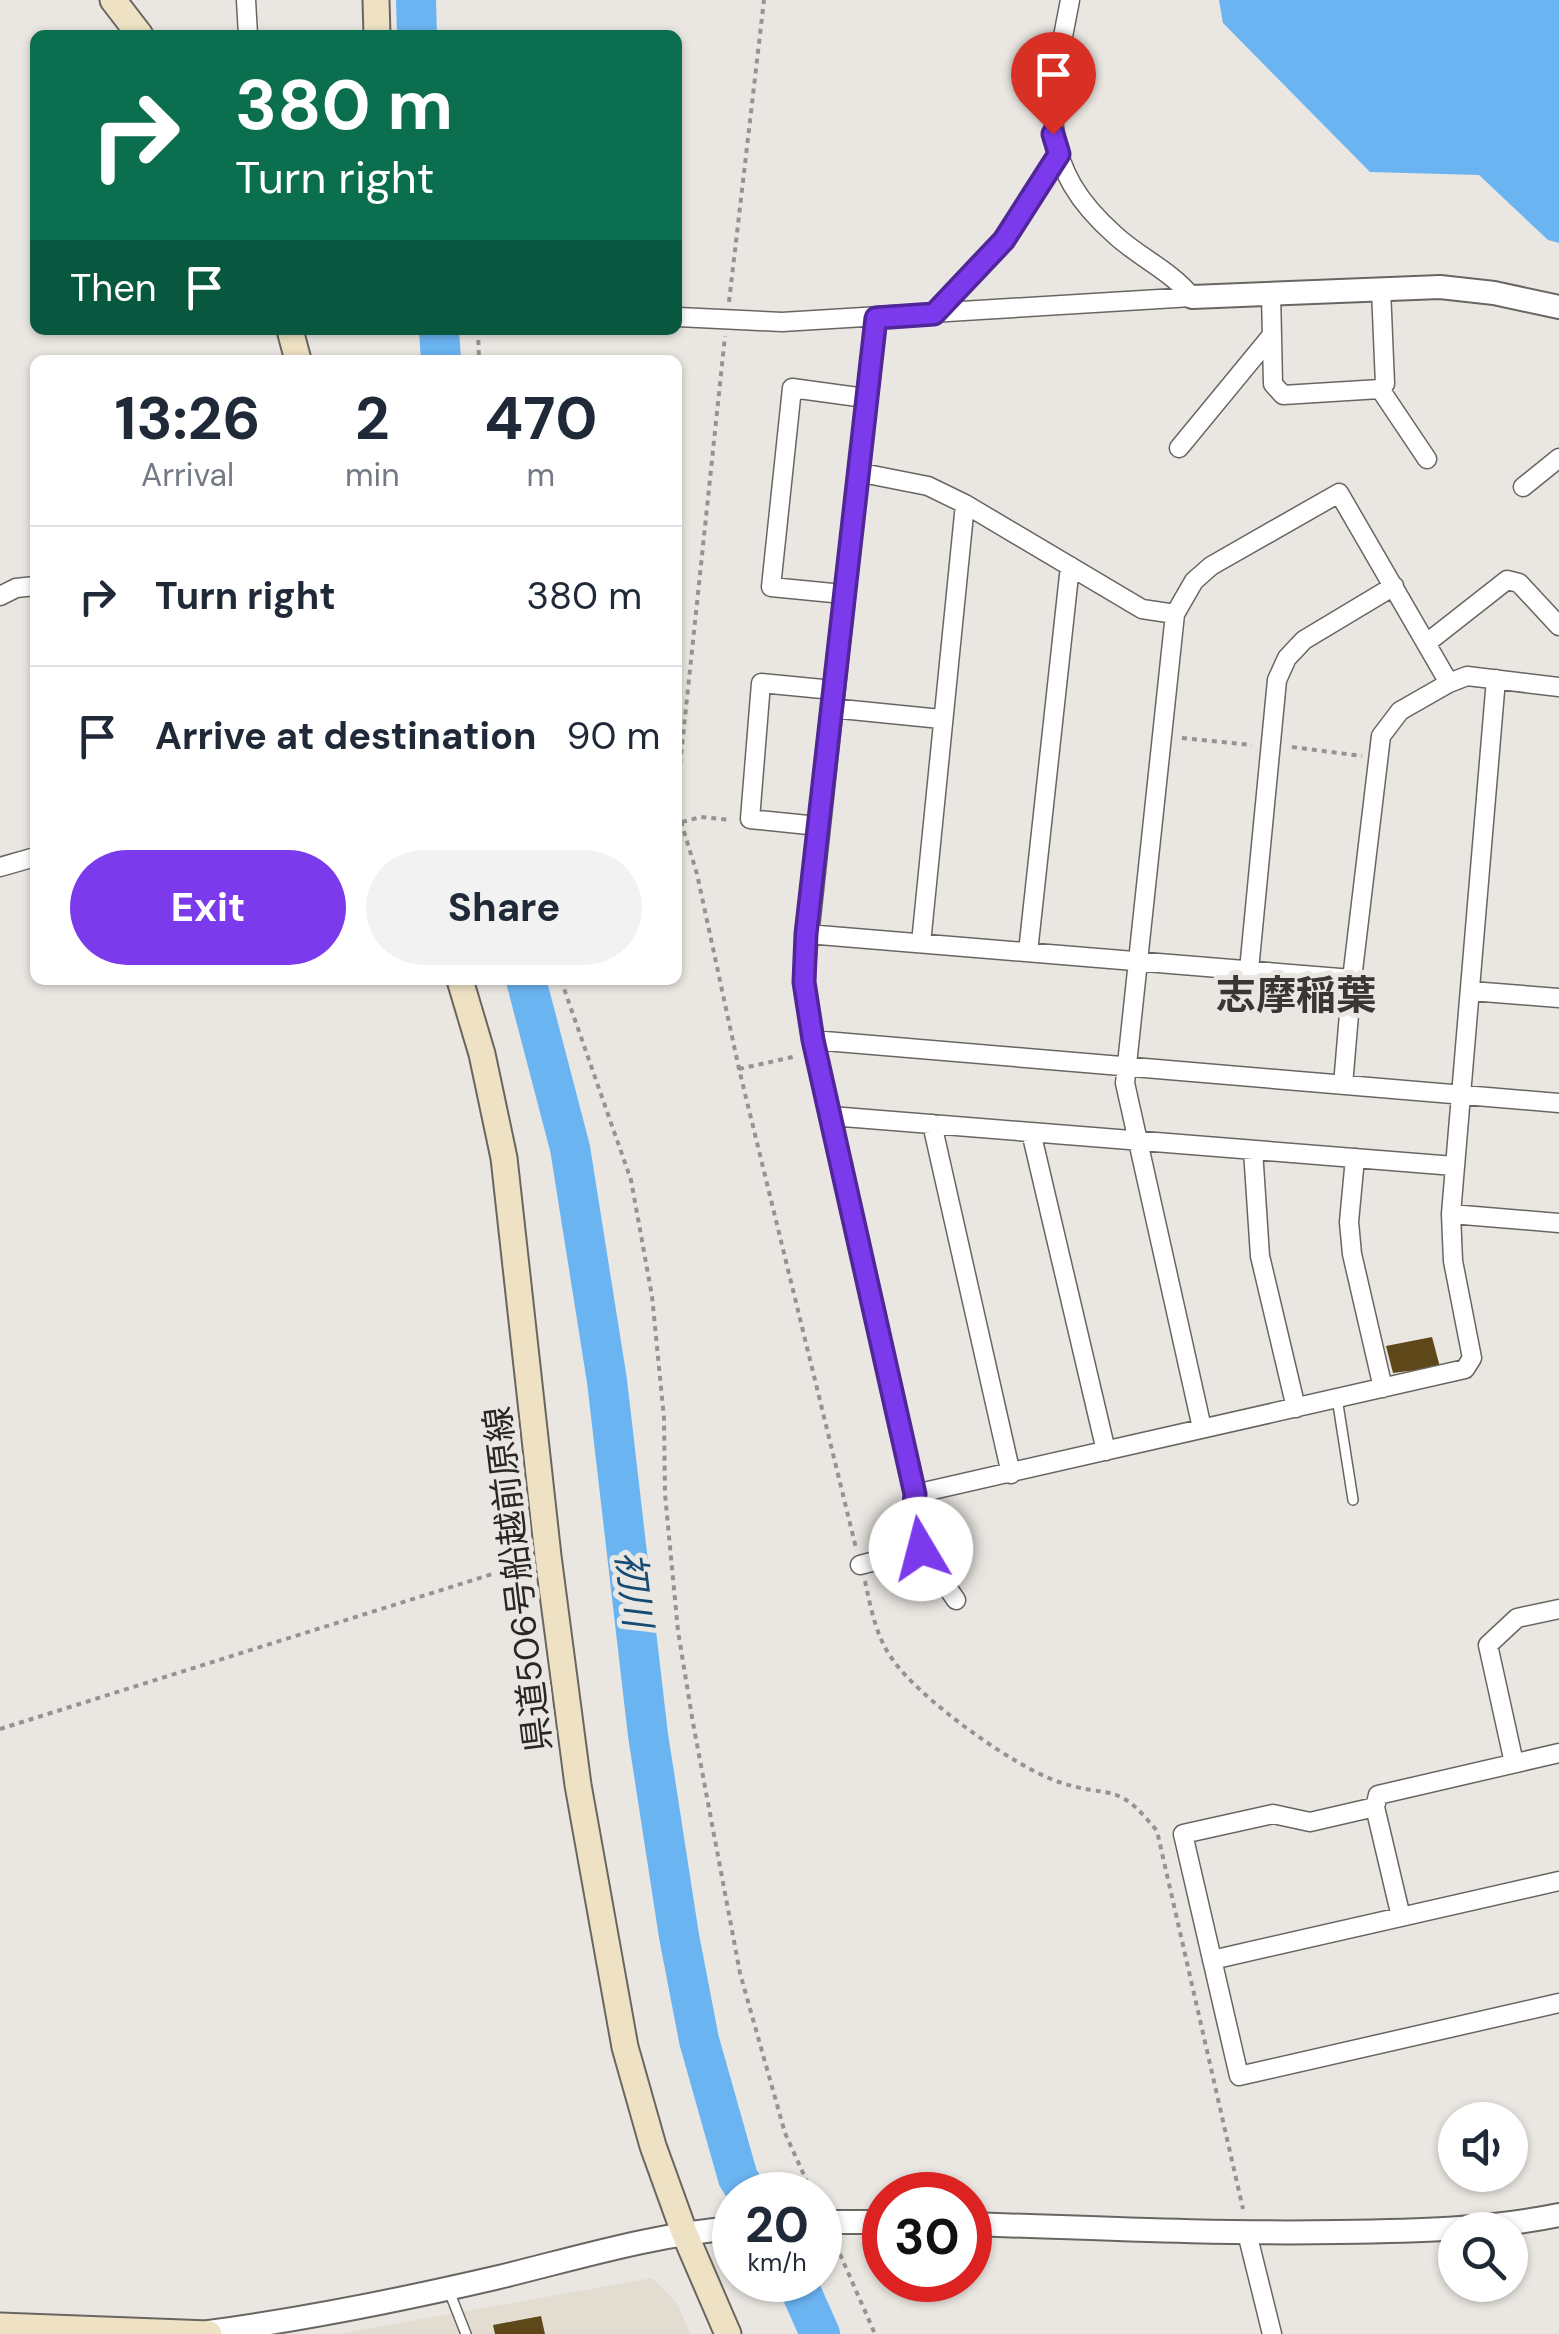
<!DOCTYPE html>
<html lang="en">
<head>
<meta charset="utf-8">
<style>
  :root { --surface:#fff; --page:#f2f2f3; --text:#1f2937; --muted:#747a83; --line:#e0e1e3; --accent:#7c3aed }
  body { margin:0; font-family:"DM Sans","Noto Sans JP",sans-serif; background:var(--page); color:var(--text); height:100vh; display:flex; flex-direction:column; font-size:38px; white-space:nowrap }
  * { box-sizing:border-box; margin:0 }
  p { font-size:32px; color:var(--muted) }
  .icon { flex:none; width:55px; height:55px; fill:none; stroke:currentColor; stroke-width:2; stroke-linecap:round; stroke-linejoin:round }
  .map { position:relative; flex:1; overflow:hidden }
  .drawer { position:absolute; left:30px; top:355px; width:652px; height:630px; display:flex; flex-direction:column; background:var(--surface); border-radius:15px; box-shadow:0 2px 8px #0004 }
  .drawer>* { flex:none }
  .top-card { position:absolute; left:30px; top:30px; width:652px; height:305px; border-radius:15px; box-shadow:0 2px 8px #0004; background:#0b6e4f; color:#fff; overflow:hidden }
  .tools { position:absolute; left:1438px; top:2102px; display:grid; gap:20px }
  .tools a { display:grid; place-items:center; width:90px; height:90px; border-radius:50%; background:var(--surface); box-shadow:0 2px 8px #0004; font-size:50px }
  .speed { position:absolute; left:712px; top:2172px; display:flex; gap:20px; font-size:50px; font-weight:700; text-align:center }
  .speed>* { display:grid; place-content:center; width:130px; height:130px; border-radius:50%; background:var(--surface); box-shadow:0 2px 8px #0004; line-height:1 }
  .speed small { font-size:25px; font-weight:400 }
  .speed .limit { border:15px solid #d22; background:#fff; color:#111 }
  .pin { position:absolute; display:grid; place-items:center; width:85px; height:85px; color:#fff; margin:-102px -42px; border-radius:50% 50% 50% 0; rotate:-45deg; box-shadow:0 0 10px #0007 }
  .pin .icon { rotate:45deg }
  .me { position:absolute; width:110px; margin:-55px; rotate:352deg; stroke-linejoin:round; filter:drop-shadow(0 0 8px #0008) }
  .turn { display:flex; align-items:center; gap:35px; height:210px; padding:0 40px; font-size:45px }
  .turn .icon { width:130px; height:130px; stroke-width:2.5 }
  .turn b { display:block; font-size:70px; line-height:85px }
  .then { display:flex; align-items:center; height:95px; padding:0 40px; background:#0003; gap:20px; font-size:38px }
  .eta { display:flex; justify-content:space-evenly; align-items:center; height:170px; text-align:center }
  .eta b { font-size:60px; font-weight:700; line-height:70px }
  .primary-button { display:flex; gap:20px; margin-top:auto; padding:20px 40px }
  .primary-button a { flex:1; height:115px; border-radius:60px; background:var(--accent); color:#fff; font-size:40px; font-weight:700; line-height:115px; text-align:center }
  .primary-button a+a { background:var(--page); color:var(--text) }
  ul { padding:0; list-style:none }
  li { display:flex; align-items:center; gap:30px; height:140px; padding:0 40px; border-top:2px solid var(--line) }
  li div { flex:1 }
  li b { display:block; font-size:38px }
  li em { font-style:normal }
  .map>svg:first-child { display:block }
  .built { fill:#e3dcd0 }
  .water { fill:#6bb4f2 }
  .lines { fill:none; stroke-linecap:round; stroke-linejoin:round }
  .river { stroke:#6bb4f2; stroke-width:40 }
  .building { fill:#5e4819 }
  .service-casing { stroke:#696662; stroke-width:12 }
  .minor-casing { stroke:#696662; stroke-width:21 }
  .tertiary-casing { stroke:#696662; stroke-width:26 }
  .secondary-casing { stroke:#696662; stroke-width:29 }
  .path { stroke:#969490; stroke-width:4; stroke-dasharray:5 5; stroke-linecap:butt }
  .service { stroke:#fff; stroke-width:9 }
  .minor { stroke:#fff; stroke-width:18 }
  .tertiary { stroke:#fff; stroke-width:22 }
  .secondary { stroke:#efe2c4; stroke-width:25 }
  .route-casing { stroke:#51269a; stroke-width:25 }
  .route { stroke:#7c3aed; stroke-width:18 }
  .labels { text-anchor:middle; dominant-baseline:central; stroke-width:10; stroke-linejoin:round; paint-order:stroke }
  .street-label { font-size:35px; fill:#282725; stroke:#eae7e2 }
  .water-label { font-size:38px; font-style:italic; fill:#164b74; stroke:#eae7e2 }
  .quarter-label { font-size:40px; font-weight:bold; fill:#393733; stroke:#eae7e2 }
</style>
</head>
<body>
<div class="map">
<svg width="1559" height="2334" viewBox="0 0 1559 2334">
  <rect width="100%" height="100%" fill="#eae7e2"/>
  <!-- built -->
  <path class="built" d="M 652,2278 L 676,2302 L 691,2334 L 338,2334 Z"/>
  <!-- water -->
  <path class="water" d="M 1219,0 L 1559,0 L 1559,243 L 1548,240 L 1479,175 L 1370,172 L 1223,23 Z"/>
  <g class="lines">
    <!-- river -->
    <path class="river" d="M 416,0 L 417,35
      M 439,330 L 441,360
      M 526,980 L 570,1148 L 607,1381 L 648,1735 L 679,1936 L 699,2040 L 738,2178 L 749,2195
      M 796,2280 L 820,2334"/>
  </g>
  <!-- building -->
  <path class="building" d="M 1432,1337 L 1440,1367 L 1393,1373 L 1386,1346 Z
    M 541,2316 L 545,2334 L 495,2334 L 493,2325 Z"/>
  <g class="lines">
    <defs>
      <path id="service" d="M 1337,1398 L 1353,1500
        M 449,2291 L 466,2334"/>
      <path id="minor" d="M 246,0 L 248,35
        M 1070,0 C 1052,97 1030,160 1115,235 C 1140,258 1170,270 1192,297
        M 1271,293 L 1273,384 L 1283,395 L 1380,389 L 1385,384 L 1381,289
        M 934,314 L 1004,239 L 1059,154
        M 678,317 L 782,322 L 1192,297
        M 876,318 L 804,982 L 813,1040 L 915,1494 L 1465,1369 L 1472,1358 L 1453,1261 L 1451,1214 L 1496,679
        M 1380,389 L 1427,459
        M 1179,448 L 1272,335
        M 857,472 L 928,486 L 965,504 L 1142,609 L 1175,614
        M 1523,487 L 1559,458
        M 843,594 L 771,587 L 792,388 L 865,398
        M 0,596 L 16,588 L 35,586
        M 1428,642 L 1507,580 L 1519,583 L 1559,626
        M 831,708 L 941,719
        M 818,826 L 750,819 L 761,683 L 833,690
        M 0,867 L 35,857
        M 807,934 L 1352,979
        M 921,943 L 965,504
        M 1028,952 L 1070,566
        M 1249,970 L 1277,680 L 1287,658 L 1304,640 L 1394,586
        M 1471,991 L 1559,998
        M 813,1040 L 1559,1103
        M 1343,1085 L 1352,979 L 1381,736 L 1400,711 L 1449,683
        M 831,1116 L 1454,1166
        M 932,1124 L 1011,1474
        M 1031,1132 L 1106,1451
        M 1253,1150 L 1260,1256 L 1296,1408
        M 1355,1158 L 1349,1222 L 1352,1254 L 1383,1388
        M 1451,1214 L 1559,1223
        M 1202,1428 L 1125,1083 L 1175,614 L 1194,581 L 1211,566 L 1339,493 L 1449,683 L 1467,676 L 1559,687
        M 921,1549 L 956,1600
        M 860,1565 L 921,1549 L 913,1507 L 915,1494
        M 1514,1763 L 1488,1645 L 1517,1618 L 1559,1609
        M 1375,1807 L 1310,1822 L 1273,1814 L 1183,1834 L 1239,2076 L 1559,2003
        M 1401,1917 L 1375,1807 L 1378,1795 L 1559,1753
        M 1212,1960 L 1559,1881
        M 1247,2233 L 1272,2334"/>
      <path id="tertiary" d="M 1192,297 L 1440,287 L 1494,293 L 1559,307
        M 820,2222 L 885,2222
        M 970,2224 C 1093,2228 1215,2234 1338,2232 C 1412,2231 1486,2230 1559,2215
        M 209,2332 C 305,2319 400,2300 495,2278 C 574,2259 654,2234 735,2228"/>
      <path id="secondary" d="M 113,0 L 140,35
        M 376,0 L 377,35
        M 290,330 L 298,360
        M 460,980 L 482,1054 L 504,1158 L 548,1556 L 578,1785 L 625,2047 L 653,2146 L 684,2232 L 728,2334
        M 0,2326 L 209,2334"/>
    </defs>
    <!-- service casing -->
    <use href="#service" class="service-casing"/>
    <!-- minor casing -->
    <use href="#minor" class="minor-casing"/>
    <!-- tertiary casing -->
    <use href="#tertiary" class="tertiary-casing"/>
    <!-- secondary casing -->
    <use href="#secondary" class="secondary-casing"/>
    <!-- path -->
    <path class="path" d="M 729,302 L 764,0
      M 478,330 L 479,360
      M 1182,738 L 1252,745
      M 1292,747 L 1362,756
      M 678,784 L 725,336
      M 678,812 L 697,874 L 739,1069 L 856,1548
      M 682,822 L 701,817 L 731,820
      M 561,980 L 631,1180 L 652,1296 L 664,1418 L 665,1494 L 678,1631 L 693,1723 L 740,1973 L 785,2133 L 813,2195
      M 739,1069 L 797,1056
      M 865,1581 C 871,1609 876,1637 893,1660 C 920,1699 1014,1767 1059,1782 C 1113,1800 1115,1779 1157,1831 L 1243,2209
      M 0,1729 L 524,1564
      M 836,2245 L 875,2334"/>
    <!-- service -->
    <use href="#service" class="service"/>
    <!-- minor -->
    <use href="#minor" class="minor"/>
    <!-- tertiary -->
    <use href="#tertiary" class="tertiary"/>
    <!-- secondary -->
    <use href="#secondary" class="secondary"/>
  </g>
  <g class="lines">
    <defs>
      <path id="route" d="M 921,1549 L 914,1506 L 915,1494 L 813,1040 L 804,982 L 806,934 L 876,318 L 934,314 L 1004,240 L 1059,154 L 1053,134"/>
    </defs>
    <!-- route casing -->
    <use href="#route" class="route-casing"/>
    <!-- route -->
    <use href="#route" class="route"/>
  </g>
  <g class="labels">
    <!-- street labels -->
    <g class="street-label">
      <text transform="translate(518 1579) rotate(-97)">県道506号船越前原線</text>
    </g>
    <!-- water labels -->
    <g class="water-label">
      <text transform="translate(634 1589) rotate(83)">初川</text>
    </g>
    <!-- quarter labels -->
    <g class="quarter-label">
      <text x="1296" y="995">志摩稲葉</text>
    </g>
  </g>
</svg>
<div class="tools">
<a><svg class="icon" aria-label="sound" viewBox="0 0 24 24"><path d="M4 9h4l5-4v14l-5-4H4zM17 9q2 3 0 6"/></svg></a>
<a><svg class="icon" aria-label="search" viewBox="0 0 24 24"><circle cx="10" cy="10" r="6"/><path d="M15 15l6 6"/></svg></a>
</div>
<div class="speed"><div>20<small>km/h</small></div><div class="limit">30</div></div>
<div class="pin" style="left:1053px;top:134px;background:#d93025"><svg class="icon" aria-label="arrive" viewBox="0 0 24 24"><path d="M6 21V4h12l-3 4 3 4H6"/></svg></div>
<svg class="me" style="left:921px;top:1549px" viewBox="-20 -20 40 40"><circle r="19" fill="#fff"/><path d="M0-13L10 11 0 6-10 11z" fill="#7c3aed"/></svg>
<div class="top-card">
<div class="turn"><svg class="icon" aria-label="right" viewBox="0 0 24 24"><path d="M7 20v-9h11M14 6l5 5-5 5"/></svg><div><b>380 m</b>Turn right</div></div>
<div class="then">Then<svg class="icon" aria-label="arrive" viewBox="0 0 24 24"><path d="M6 21V4h12l-3 4 3 4H6"/></svg></div>
</div>
<section class="drawer">
<div class="eta">
<div><b>13:26</b><p>Arrival</p></div>
<div><b>2</b><p>min</p></div>
<div><b>470</b><p>m</p></div>
</div>
<ul>
<li><svg class="icon" aria-label="right" viewBox="0 0 24 24"><path d="M7 20v-9h11M14 6l5 5-5 5"/></svg><div><b>Turn right</b></div><em>380 m</em></li>
<li><svg class="icon" aria-label="arrive" viewBox="0 0 24 24"><path d="M6 21V4h12l-3 4 3 4H6"/></svg><div><b>Arrive at destination</b></div><em>90 m</em></li>
</ul>
<div class="primary-button"><a>Exit</a><a>Share</a></div>
</section>
</div>
</body>
</html>
